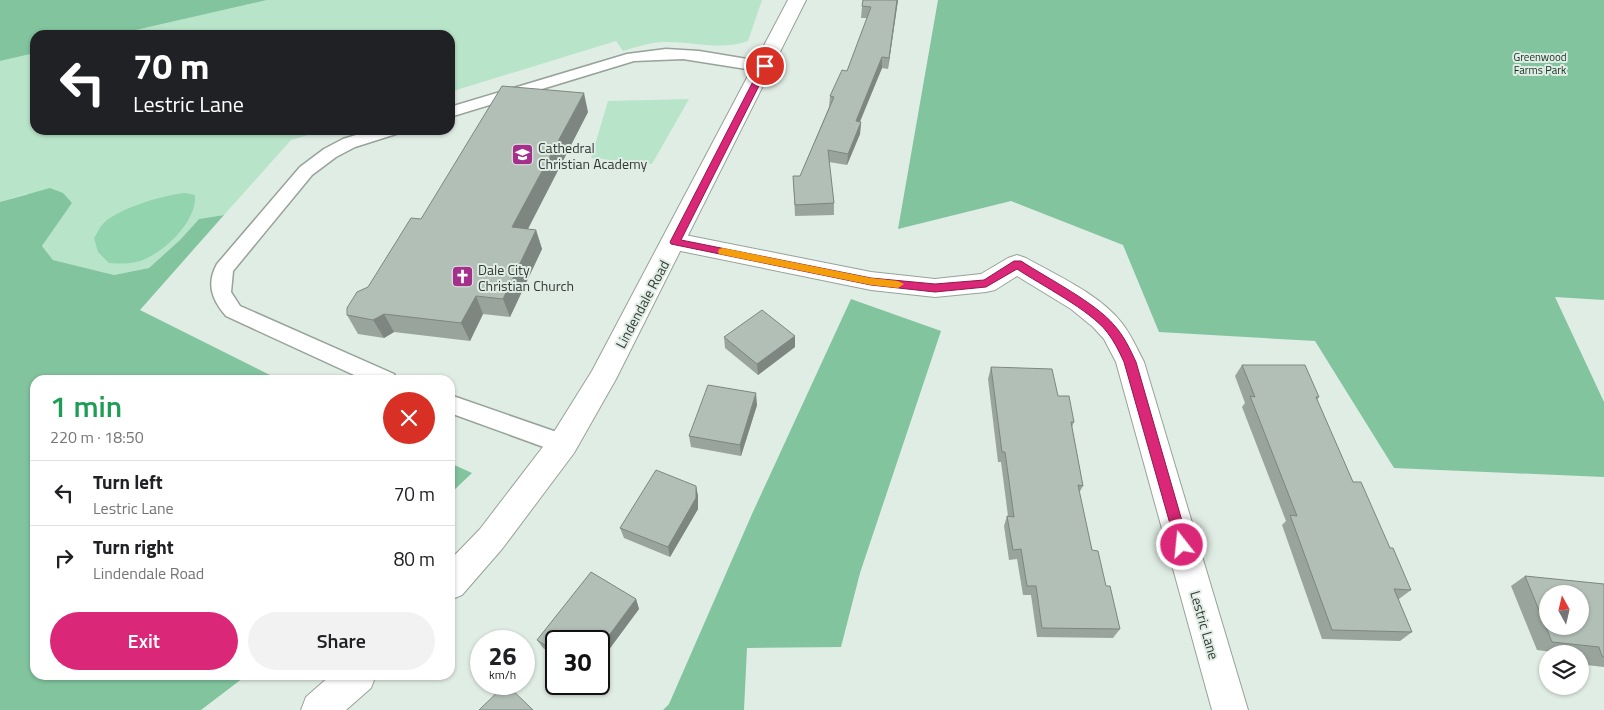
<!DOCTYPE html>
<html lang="en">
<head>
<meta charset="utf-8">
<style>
  :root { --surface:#fff; --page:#f2f2f2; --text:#202124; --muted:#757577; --line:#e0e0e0; --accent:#db2777 }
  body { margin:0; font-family:"Titillium Web",sans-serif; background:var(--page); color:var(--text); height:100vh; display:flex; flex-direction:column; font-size:19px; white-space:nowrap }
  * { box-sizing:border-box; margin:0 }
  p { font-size:16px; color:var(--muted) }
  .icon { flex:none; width:28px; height:28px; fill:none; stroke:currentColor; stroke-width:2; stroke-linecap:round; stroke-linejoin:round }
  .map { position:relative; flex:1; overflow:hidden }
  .details { position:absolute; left:30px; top:375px; width:425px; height:305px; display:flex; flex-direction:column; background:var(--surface); border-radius:15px; box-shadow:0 1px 4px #0004 }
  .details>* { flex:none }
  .banner { position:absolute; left:30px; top:30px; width:425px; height:105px; border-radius:15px; box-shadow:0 1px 4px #0004; background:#202124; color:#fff; overflow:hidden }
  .needle { width:32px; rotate:352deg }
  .fabs { position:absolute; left:1539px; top:585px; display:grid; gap:10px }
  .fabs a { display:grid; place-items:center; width:50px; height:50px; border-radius:50%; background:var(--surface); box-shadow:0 1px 4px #0004; font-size:25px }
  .speed { position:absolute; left:470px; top:630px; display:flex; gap:10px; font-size:25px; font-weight:700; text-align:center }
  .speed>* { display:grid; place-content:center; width:65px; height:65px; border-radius:50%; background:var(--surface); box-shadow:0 1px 4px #0004; line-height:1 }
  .speed small { font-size:12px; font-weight:400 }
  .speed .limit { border:2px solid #111; border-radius:8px; background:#fff; color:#111 }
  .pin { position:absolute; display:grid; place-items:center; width:42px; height:42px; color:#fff; margin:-21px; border:2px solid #fff; border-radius:50%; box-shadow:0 1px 5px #0007 }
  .me { position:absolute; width:55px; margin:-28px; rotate:344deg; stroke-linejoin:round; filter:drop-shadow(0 0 4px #0008) }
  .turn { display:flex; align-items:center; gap:18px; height:105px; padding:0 20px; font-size:22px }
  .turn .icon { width:65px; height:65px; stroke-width:2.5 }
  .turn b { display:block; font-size:35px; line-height:42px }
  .round { display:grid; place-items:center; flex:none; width:52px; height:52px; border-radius:26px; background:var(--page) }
  .head { display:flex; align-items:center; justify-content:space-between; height:85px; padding:0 20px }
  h1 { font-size:30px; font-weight:600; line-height:38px; color:#1e9e55 }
  .button { display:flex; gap:10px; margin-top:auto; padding:10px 20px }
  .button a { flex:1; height:58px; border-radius:30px; background:var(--accent); color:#fff; font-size:20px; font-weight:600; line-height:58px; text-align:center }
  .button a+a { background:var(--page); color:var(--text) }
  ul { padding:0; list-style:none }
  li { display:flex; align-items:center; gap:15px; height:65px; padding:0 20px; border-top:1px solid var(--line) }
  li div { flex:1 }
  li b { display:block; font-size:19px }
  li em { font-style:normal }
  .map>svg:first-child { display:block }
  .green { fill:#b8e5c9 }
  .forest { fill:#82c49e }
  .water { fill:#92d4ad }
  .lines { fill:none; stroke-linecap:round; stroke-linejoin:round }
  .service-casing { stroke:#96a29a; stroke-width:3 }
  .minor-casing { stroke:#96a29a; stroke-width:2 }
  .tertiary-casing { stroke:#96a29a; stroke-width:2 }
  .service { fill:#fff; fill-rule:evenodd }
  .minor { fill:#fff; fill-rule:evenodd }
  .tertiary { fill:#fff; fill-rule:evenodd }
  .wall { fill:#99a49d }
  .shaded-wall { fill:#7d8680 }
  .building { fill:#b2bfb7; stroke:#7d8680; fill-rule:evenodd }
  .route { fill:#db2777; stroke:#8e194d }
  .slow { fill:#f59e0b }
  .labels { text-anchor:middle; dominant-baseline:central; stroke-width:4; stroke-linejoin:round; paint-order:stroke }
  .far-park-label { font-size:11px; fill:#123020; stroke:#e0ede5 }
  .poi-label { font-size:14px; fill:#343936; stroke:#e0ede5; text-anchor:start }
  .street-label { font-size:14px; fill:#343936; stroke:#e0ede5 }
</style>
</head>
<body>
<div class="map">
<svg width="1604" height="710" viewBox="0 0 1604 710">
  <rect width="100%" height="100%" fill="#e0ede5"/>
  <!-- green -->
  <path class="green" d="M 267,0 L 762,0 L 748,41 C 721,51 691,41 662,42 C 648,43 636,47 623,51 L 616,41 L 450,92 L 450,35 L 114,35 Z
    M 35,53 L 35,130 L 325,130 L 291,140 L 224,215 L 199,219 L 180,240 L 149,268 L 114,275 L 53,260 L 42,246 L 72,203 L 26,194 L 0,202 L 0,61 Z
    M 689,99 L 652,164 L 591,158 L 608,101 Z"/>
  <!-- forest -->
  <path class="forest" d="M 0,0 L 267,0 L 114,35 L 35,35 L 35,53 L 0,61 Z
    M 938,0 L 1604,0 L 1604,300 L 1555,297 L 1604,402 L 1604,477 L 1394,468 L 1315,341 L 1159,332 L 1123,245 L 1011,201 L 898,229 Z
    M 50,188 L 63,193 L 72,203 L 42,246 L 53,260 L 114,275 L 149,268 L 180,240 L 199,219 L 224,215 L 140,310 L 280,380 L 35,380 L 35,675 L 247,675 L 201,710 L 0,710 L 0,202 Z
    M 851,299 L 941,331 L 860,573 L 841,647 L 747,648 L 744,710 L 663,710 L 669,704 L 752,514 Z
    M 450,463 L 472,473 L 450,494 Z"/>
  <!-- water -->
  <path class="water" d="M 186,193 L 195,195 C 197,222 164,253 140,261 C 129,264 120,264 109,263 L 98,252 L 94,238 C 97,234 99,228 102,225 C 115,209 166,194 186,193 Z"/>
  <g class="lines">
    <defs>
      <path id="service" d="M 666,49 L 699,51 L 765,62 L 771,64 L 773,67 L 771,70 L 765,72 L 683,59 L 634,61 L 450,117 L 450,107 L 627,54 Z
        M 372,130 L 398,130 L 396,134 L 355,147 L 336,157 L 312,175 L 233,271 L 231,292 L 240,306 L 394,374 L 397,380 L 365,380 L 226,316 C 212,300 206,284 217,264 L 300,167 L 324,149 L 343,139 Z
        M 450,395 L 571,437 L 574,444 L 571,451 L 563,454 L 450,413 Z"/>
      <path id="minor" d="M 675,233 L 871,272 L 935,279 L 981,274 L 1008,258 L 1017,255 L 1026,258 C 1056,275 1099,294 1121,322 C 1131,334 1137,349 1144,362 L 1248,710 L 1212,710 L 1116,362 L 1104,339 L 1093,327 L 1071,309 L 1017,276 L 995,290 L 986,292 L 935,297 L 871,290 L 666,248 L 663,242 L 666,236 Z"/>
      <path id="tertiary" d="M 788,0 L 806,0 L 616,379 L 574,453 L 502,549 L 462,595 L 450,600 L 450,560 L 480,529 L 552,435 L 592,371 Z
        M 331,675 L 376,675 L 371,688 L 346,710 L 301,710 L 306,697 Z"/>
    </defs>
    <!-- service casing -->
    <use href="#service" class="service-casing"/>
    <!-- minor casing -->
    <use href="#minor" class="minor-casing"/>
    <!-- tertiary casing -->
    <use href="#tertiary" class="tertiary-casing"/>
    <!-- service -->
    <use href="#service" class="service"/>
    <!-- minor -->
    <use href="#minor" class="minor"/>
    <!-- tertiary -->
    <use href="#tertiary" class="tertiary"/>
  </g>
  <!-- wall -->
  <path class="wall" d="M 898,0 L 888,69 L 882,68 L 860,122 L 861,122 L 860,134 L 847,165 L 829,162 L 834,203 L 834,215 L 795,216 L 793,176 L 800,176 L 829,107 L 830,96 L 847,71 L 867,18 L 861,18 L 862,6 Z
    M 588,112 L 528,229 L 536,230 L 542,249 L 510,317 L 483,314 L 470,341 L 394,332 L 384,338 L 358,334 L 347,315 L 368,287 L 421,219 Z
    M 795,336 L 795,347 L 758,375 L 725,348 L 724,337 Z
    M 1242,365 L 1319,397 L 1317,400 L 1353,482 L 1390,548 L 1411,590 L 1399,599 L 1398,599 L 1412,632 L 1400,641 L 1322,639 L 1282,525 L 1286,521 L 1242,407 L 1245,403 L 1235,376 Z
    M 991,367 L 1058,396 L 1074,422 L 1072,427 L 1083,486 L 1079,493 L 1092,550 L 1106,586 L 1120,629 L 1113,638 L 1037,637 L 1031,595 L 1023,595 L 1017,559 L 1009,560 L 1004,526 L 1007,516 L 1008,516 L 1001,462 L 998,462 L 988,379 Z
    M 757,405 L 741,456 L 691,447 L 689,436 Z
    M 696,486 L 698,496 L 698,509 L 670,557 L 624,538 L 620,528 Z
    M 1525,576 L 1604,584 L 1604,667 L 1586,665 L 1583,656 L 1580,655 L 1580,654 L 1567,654 L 1537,650 L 1511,586 Z
    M 636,599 L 639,609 L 599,663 L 599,641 L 556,641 L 556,657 L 543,648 L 537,640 Z"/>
  <!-- shaded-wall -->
  <path class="shaded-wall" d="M 897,0 L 898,0 L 888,69 L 889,58 Z
    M 882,57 L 882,68 L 855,133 L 856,121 Z
    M 584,93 L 588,112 L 519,246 L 512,227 Z
    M 861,122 L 860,134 L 847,165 L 848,154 Z
    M 536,230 L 542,249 L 510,317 L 503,299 Z
    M 476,296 L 483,314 L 470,341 L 461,323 Z
    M 384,314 L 394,332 L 384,338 L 373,320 Z
    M 795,336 L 795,347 L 758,375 L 757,364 Z
    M 756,393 L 757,405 L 741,456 L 740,445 Z
    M 696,486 L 698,496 L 698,509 L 670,557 L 668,547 Z
    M 636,599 L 639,609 L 599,663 L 599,649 Z"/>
  <!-- building -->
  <path class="building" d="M 863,0 L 897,0 L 889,58 L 882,57 L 856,121 L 861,122 L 848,154 L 828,150 L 834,203 L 795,205 L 793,176 L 800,176 L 834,97 L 830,96 L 842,70 L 847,71 L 871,7 L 862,6 Z
    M 502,86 L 584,93 L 512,227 L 536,230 L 503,299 L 476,296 L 461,323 L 384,314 L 373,320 L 347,315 L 347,308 L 357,292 L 368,287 L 411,218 L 421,219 Z
    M 762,310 L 795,336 L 757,364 L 724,337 Z
    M 1242,365 L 1305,365 L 1319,397 L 1316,397 L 1353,482 L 1361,482 L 1390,548 L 1393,548 L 1411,590 L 1394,589 L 1412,632 L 1332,630 L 1290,515 L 1297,516 L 1250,396 L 1255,397 Z
    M 991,367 L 1052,369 L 1058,396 L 1069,396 L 1074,422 L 1071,422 L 1083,486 L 1078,485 L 1092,550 L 1098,551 L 1106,586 L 1110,586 L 1120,629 L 1042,628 L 1036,586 L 1027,586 L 1021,549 L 1013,550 L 1007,516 L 1014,517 L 1005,452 L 1002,452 Z
    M 708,385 L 756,393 L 740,445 L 689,436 Z
    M 656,470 L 696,486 L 696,498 L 668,547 L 620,528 Z
    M 591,572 L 636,599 L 599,649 L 599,641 L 556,641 L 556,652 L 537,640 Z
    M 1525,576 L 1604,584 L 1604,657 L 1602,656 L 1599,647 L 1552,642 ZM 1548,594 L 1580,594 L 1580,626 L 1548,626 Z
    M 506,684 L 533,710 L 479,710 Z"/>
  <!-- route -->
  <path class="route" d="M 765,64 L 769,66 L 681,240 L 871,278 L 935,284 L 984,280 L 1014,261 L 1021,261 C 1047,278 1096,303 1114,325 C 1124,336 1130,349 1136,362 L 1189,545 L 1187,550 L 1182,551 L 1178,550 L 1176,545 L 1124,362 C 1119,351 1114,341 1107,332 C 1090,310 1041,285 1017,269 L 986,287 L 935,292 L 871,285 L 671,244 L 670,242 L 761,66 Z"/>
  <!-- slow -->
  <path class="slow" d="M 723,248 L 871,278 L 898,281 L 904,284 L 898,288 L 871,285 L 719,254 L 718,252 L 719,249 Z"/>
  <!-- icons -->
  <defs>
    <symbol id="school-square" viewBox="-11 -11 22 22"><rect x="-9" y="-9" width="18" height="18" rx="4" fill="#a4308b" stroke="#e0ede5"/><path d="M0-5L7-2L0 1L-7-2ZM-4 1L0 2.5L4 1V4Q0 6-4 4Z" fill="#fff"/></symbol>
    <symbol id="church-square" viewBox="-11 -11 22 22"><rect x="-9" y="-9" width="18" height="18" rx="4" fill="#a4308b" stroke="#e0ede5"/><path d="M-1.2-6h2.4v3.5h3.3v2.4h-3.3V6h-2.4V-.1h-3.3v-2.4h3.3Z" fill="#fff"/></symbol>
  </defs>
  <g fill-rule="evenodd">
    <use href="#school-square" x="510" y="142" width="25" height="25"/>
    <use href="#church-square" x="450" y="264" width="25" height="25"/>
  </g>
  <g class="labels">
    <!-- far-park labels -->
    <g class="far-park-label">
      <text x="1540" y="57">Greenwood<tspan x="1540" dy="13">Farms Park</tspan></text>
    </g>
    <!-- poi labels -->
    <g class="poi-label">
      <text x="538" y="147">Cathedral<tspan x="538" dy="16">Christian Academy</tspan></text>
      <text x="478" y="269">Dale City<tspan x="478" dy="16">Christian Church</tspan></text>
    </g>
    <!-- street labels -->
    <g class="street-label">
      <text transform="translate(642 304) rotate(-62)">Lindendale Road</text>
      <text transform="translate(1205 625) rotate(74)">Lestric Lane</text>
    </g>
  </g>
</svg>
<div class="fabs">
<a><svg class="needle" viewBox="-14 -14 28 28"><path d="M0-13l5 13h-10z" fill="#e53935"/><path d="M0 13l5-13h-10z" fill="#757577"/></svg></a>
<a><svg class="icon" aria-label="layers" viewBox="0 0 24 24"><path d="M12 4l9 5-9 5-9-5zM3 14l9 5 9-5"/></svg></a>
</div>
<div class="speed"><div>26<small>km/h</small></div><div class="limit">30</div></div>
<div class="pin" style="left:765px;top:66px;background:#d93025"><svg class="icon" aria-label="arrive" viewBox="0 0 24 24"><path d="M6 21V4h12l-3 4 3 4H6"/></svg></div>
<svg class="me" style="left:1182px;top:545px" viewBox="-20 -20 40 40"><circle r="17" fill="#db2777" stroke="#fff" stroke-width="3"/><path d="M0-11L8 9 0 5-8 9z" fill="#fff"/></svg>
<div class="banner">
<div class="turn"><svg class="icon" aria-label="left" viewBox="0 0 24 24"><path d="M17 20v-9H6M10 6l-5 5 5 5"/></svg><div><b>70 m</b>Lestric Lane</div></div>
</div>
<section class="details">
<div class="head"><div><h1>1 min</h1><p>220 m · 18:50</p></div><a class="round" style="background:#d93025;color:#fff"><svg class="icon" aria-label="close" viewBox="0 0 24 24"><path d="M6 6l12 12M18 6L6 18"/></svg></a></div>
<ul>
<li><svg class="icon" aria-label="left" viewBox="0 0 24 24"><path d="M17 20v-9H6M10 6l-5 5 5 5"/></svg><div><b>Turn left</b><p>Lestric Lane</p></div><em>70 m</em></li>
<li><svg class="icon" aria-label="right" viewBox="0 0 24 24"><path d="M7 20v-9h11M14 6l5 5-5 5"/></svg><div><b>Turn right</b><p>Lindendale Road</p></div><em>80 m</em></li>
</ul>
<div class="button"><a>Exit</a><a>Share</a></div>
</section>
</div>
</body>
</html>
